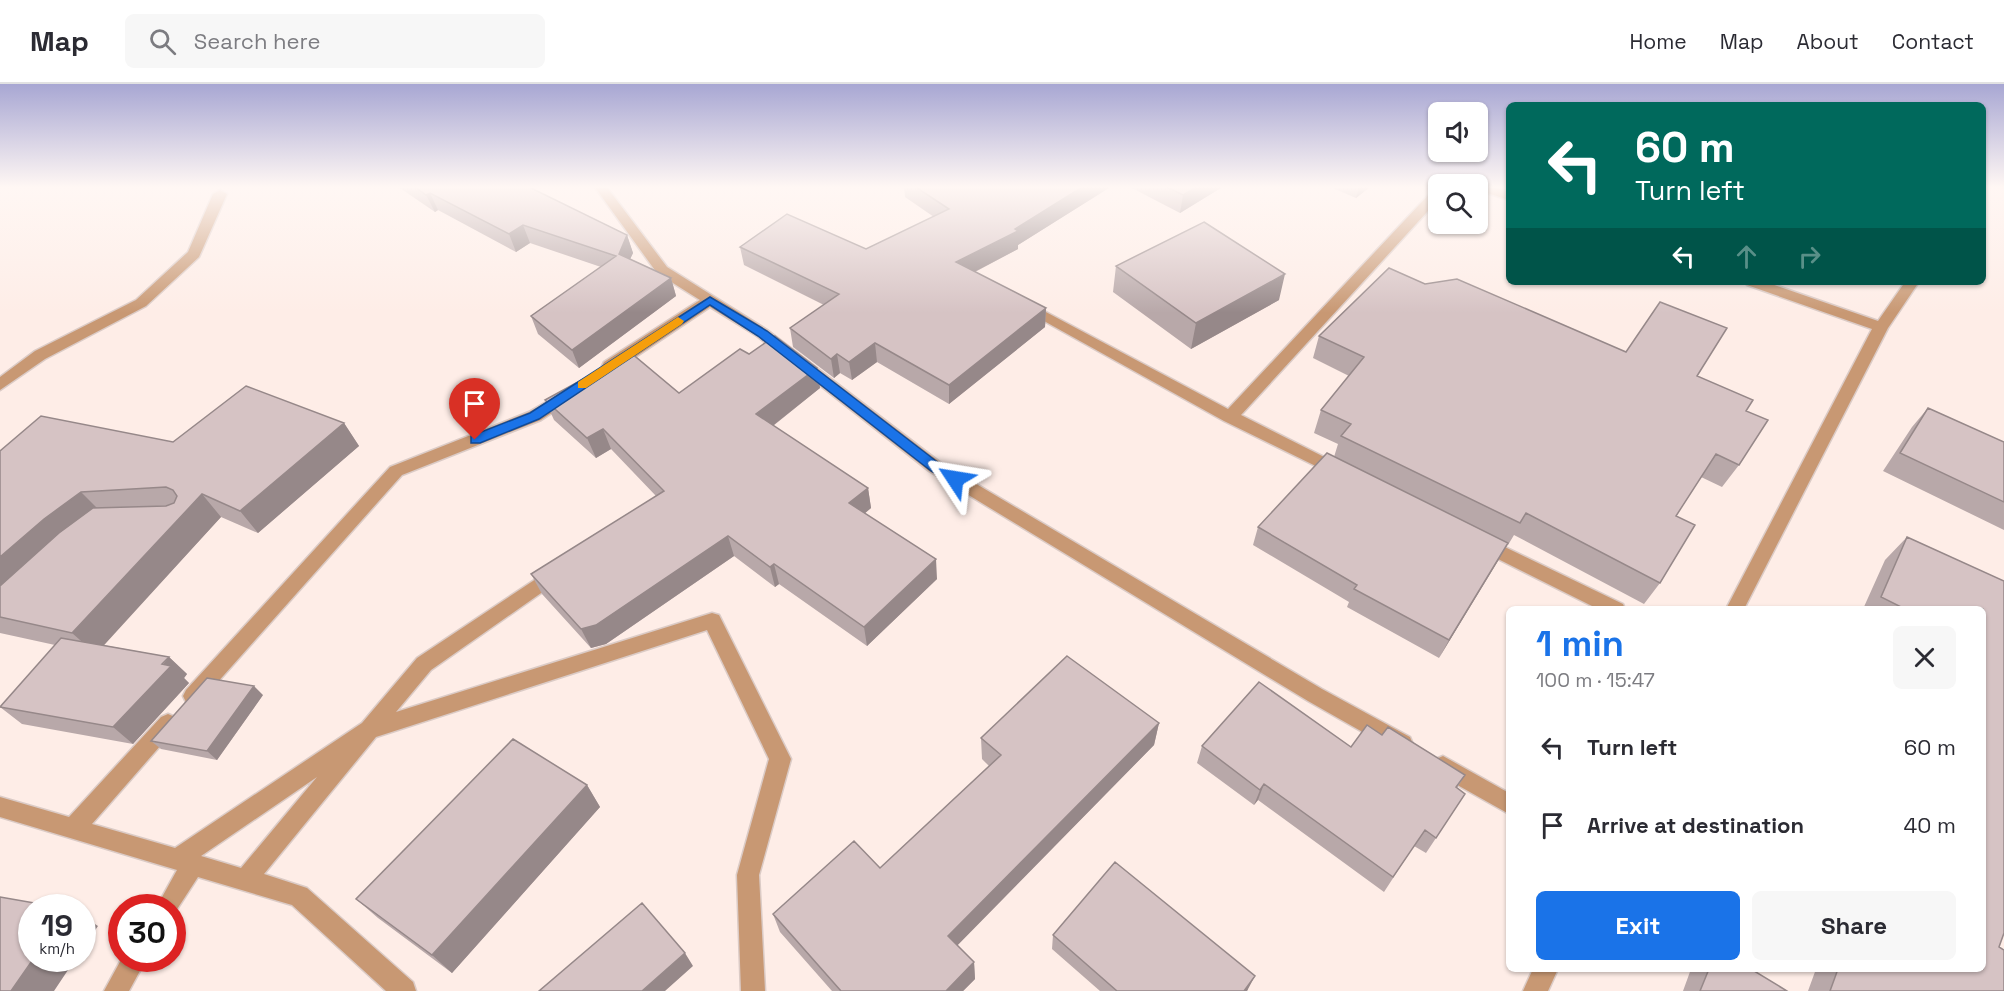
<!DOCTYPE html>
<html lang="en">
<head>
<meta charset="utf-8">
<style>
  :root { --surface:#fff; --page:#f7f7f7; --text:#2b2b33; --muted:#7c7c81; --line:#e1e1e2; --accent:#1a73e8 }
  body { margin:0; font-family:"Space Grotesk",sans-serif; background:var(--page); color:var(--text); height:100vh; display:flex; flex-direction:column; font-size:22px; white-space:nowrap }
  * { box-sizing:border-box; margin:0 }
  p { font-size:20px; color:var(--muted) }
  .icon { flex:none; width:33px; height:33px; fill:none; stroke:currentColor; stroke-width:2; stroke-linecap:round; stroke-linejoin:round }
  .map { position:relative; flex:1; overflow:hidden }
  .panel { position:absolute; left:1506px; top:522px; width:480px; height:366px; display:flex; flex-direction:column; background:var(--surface); border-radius:9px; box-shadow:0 2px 4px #0004 }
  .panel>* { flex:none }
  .guide { position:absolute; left:1506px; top:18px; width:480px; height:183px; border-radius:9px; box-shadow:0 2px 4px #0004; background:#00695c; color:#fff; overflow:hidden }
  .controls { position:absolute; left:1428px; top:18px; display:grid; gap:12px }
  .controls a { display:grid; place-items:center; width:60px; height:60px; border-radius:9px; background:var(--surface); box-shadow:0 2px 4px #0004; font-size:30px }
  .speed { position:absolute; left:18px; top:810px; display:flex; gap:12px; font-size:30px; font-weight:700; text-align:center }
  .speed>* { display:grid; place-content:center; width:78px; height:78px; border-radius:50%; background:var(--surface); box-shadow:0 2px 4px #0004; line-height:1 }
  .speed small { font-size:15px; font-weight:400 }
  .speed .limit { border:9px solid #d22; background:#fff; color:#111 }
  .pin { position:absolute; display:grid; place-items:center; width:51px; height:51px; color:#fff; margin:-62px -26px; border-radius:50% 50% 50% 0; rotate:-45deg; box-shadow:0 0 6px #0007 }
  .pin .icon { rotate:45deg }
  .me { position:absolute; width:66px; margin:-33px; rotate:303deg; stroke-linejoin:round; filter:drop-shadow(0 0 4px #0008) }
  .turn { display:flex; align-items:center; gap:21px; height:126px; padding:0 30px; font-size:27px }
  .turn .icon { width:78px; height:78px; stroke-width:2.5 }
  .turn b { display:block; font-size:42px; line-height:51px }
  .lanes { display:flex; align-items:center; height:57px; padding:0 30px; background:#0003; justify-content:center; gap:30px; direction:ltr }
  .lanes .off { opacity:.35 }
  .round { display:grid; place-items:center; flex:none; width:63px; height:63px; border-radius:9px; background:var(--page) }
  .head { display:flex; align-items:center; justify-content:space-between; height:102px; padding:0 30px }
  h1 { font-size:36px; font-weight:700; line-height:45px; color:var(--accent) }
  .primary-button { display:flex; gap:12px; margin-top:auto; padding:12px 30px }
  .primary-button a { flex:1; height:69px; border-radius:9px; background:var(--accent); color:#fff; font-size:24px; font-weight:700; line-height:69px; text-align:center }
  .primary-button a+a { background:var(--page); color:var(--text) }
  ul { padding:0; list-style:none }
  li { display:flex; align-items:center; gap:18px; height:78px; padding:0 30px }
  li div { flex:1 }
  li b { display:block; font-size:22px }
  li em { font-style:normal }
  header { display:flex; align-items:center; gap:36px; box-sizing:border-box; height:84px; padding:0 30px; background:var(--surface); border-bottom:2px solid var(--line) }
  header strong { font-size:28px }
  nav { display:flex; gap:33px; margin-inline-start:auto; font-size:21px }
  .search { width:420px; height:54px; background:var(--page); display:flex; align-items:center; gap:15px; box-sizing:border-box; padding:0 21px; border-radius:9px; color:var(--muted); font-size:22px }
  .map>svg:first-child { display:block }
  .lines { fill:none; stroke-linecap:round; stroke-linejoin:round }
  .street-casing { stroke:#dbcbc6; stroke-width:3 }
  .street { fill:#c89873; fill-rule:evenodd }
  .wall { fill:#b8a8a9 }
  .shaded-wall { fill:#968889 }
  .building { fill:#d6c3c4; stroke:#968889; stroke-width:1.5 }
  .route { fill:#1a73e8; stroke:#114b97; stroke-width:1.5 }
  .slow { fill:#f59e0b }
</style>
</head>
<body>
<header>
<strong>Map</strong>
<div class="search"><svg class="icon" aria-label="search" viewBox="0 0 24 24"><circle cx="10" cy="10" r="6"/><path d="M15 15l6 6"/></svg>Search here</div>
<nav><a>Home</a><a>Map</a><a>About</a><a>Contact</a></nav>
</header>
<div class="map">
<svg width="2004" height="907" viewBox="0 0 2004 907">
  <rect width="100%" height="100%" fill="#feede7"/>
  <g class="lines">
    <defs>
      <path id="street" d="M 594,102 L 606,102 L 667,183 L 767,246 L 941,379 L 1322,605 L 1410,653 L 1413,660 L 1410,667 L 1403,669 L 1396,667 L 1308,617 L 929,387 L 757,252 L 710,223 L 616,286 L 604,286 L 602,282 L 604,278 L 700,216 L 657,189 Z
        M 1478,102 L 1490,102 L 1509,108 L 1509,116 L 1478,106 Z
        M 1438,105 L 1438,116 L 1241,331 L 1346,384 L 1349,388 L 1346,392 L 1340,394 L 1224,337 L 1017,222 L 1019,219 L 1029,219 L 1228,325 L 1433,106 Z
        M 220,106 L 227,110 L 199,173 L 146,222 L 45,275 L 0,306 L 0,293 L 35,267 L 136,216 L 188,168 L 213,110 Z
        M 1745,198 L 1766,198 L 1878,237 L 1905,198 L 1919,198 L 1888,244 L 1744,525 L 1726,525 L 1872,245 L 1747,201 Z
        M 567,306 L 575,311 L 573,315 L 541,336 L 402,391 L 200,618 L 193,621 L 186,618 L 183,612 L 186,606 L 390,383 L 529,328 Z
        M 1480,451 L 1623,520 L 1625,525 L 1598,525 L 1474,463 L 1471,458 L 1474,453 Z
        M 557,481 L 564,483 L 566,488 L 564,493 L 431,586 L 396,628 L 712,529 L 719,531 L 791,675 L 759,791 L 765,907 L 741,907 L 737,791 L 769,675 L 707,546 L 376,653 L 264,790 L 307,804 L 413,898 L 416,907 L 386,907 L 292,821 L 198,793 L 172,833 L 172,824 L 156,824 L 177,786 L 0,733 L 0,713 L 69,733 L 161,633 L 168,630 L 175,633 L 178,639 L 175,645 L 92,740 L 175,764 L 362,639 L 417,574 ZM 317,693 L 241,784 L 201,772 Z
        M 1443,672 L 1509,709 L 1509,730 L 1436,689 L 1432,682 L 1436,675 Z
        M 122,874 L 147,874 L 129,907 L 104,907 Z
        M 1533,885 L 1558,885 L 1548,907 L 1523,907 Z"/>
    </defs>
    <!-- street casing -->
    <use href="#street" class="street-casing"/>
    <!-- street -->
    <use href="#street" class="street"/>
  </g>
  <!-- wall -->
  <path class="wall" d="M 397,102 L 527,102 L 627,151 L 633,169 L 630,175 L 671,194 L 676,212 L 579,284 L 538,250 L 531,232 L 601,183 L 530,159 L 516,168 L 438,126 L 435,128 Z
    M 904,102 L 1112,102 L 1018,161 L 1018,165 L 975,188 L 1046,224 L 1045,243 L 949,320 L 877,278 L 852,296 L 840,289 L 834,294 L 793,263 L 790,244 L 824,221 L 744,181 L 740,163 L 866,165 L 934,133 L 905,113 Z
    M 1128,102 L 1224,102 L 1180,129 Z
    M 1328,102 L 1371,102 L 1356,114 Z
    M 1116,182 L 1279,216 L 1191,265 L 1113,208 Z
    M 1425,200 L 1626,268 L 1697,292 L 1746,327 L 1739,381 L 1722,403 L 1701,393 L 1676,432 L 1660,499 L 1644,520 L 1514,451 L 1508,461 L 1507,460 L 1439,574 L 1347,523 L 1349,518 L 1253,461 L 1258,443 L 1334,373 L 1338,360 L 1314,349 L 1321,326 L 1349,292 L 1313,274 L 1319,252 Z
    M 749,270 L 817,284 L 820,304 L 773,342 L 868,404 L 871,424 L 864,430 L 937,495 L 867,562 L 779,500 L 775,503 L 734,472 L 606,560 L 591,564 L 542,510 L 531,490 L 656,412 L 611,365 L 596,374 L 554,336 L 545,316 L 679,309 Z
    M 1928,324 L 2004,358 L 2004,446 L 1883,387 L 1912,343 Z
    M 344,339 L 359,362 L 258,449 L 221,433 L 103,561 L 169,573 L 187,590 L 184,594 L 189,599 L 133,660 L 22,640 L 0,623 L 55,561 L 0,549 L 0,367 L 173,358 Z
    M 1907,453 L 2004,497 L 2004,849 L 1999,863 L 2004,866 L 2004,907 L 1808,907 L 1816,885 L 1983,885 L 1983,525 L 1863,525 L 1885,476 Z
    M 263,611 L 217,676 L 161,665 L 151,657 Z
    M 1159,639 L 1154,661 L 957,861 L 974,878 L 975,895 L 963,907 L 832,907 L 780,848 L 773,830 L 880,784 L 989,682 L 982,675 L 981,654 Z
    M 1382,651 L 1465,691 L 1457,704 L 1436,754 L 1426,769 L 1414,762 L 1384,808 L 1258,716 L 1254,721 L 1197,679 L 1202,662 L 1351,663 Z
    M 587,701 L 600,723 L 452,889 L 378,834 L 356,815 Z
    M 1053,851 L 1248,905 L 1247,907 L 1100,907 L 1052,865 Z
    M 1691,885 L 1751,885 L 1787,907 L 1683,907 Z"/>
  <!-- shaded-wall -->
  <path class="shaded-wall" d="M 1084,102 L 1112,102 L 1018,161 L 1018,165 L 957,197 L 956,178 L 1015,145 Z
    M 1198,102 L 1224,102 L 1180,129 L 1183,111 Z
    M 1359,102 L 1371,102 L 1356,114 Z
    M 430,109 L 438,126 L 435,128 L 426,111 Z
    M 523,141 L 530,159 L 516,168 L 509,150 Z
    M 627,151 L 633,169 L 624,188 L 619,170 Z
    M 1285,190 L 1279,216 L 1191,265 L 1196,239 Z
    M 671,194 L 676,212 L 579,284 L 572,266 Z
    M 1046,224 L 1045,243 L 949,320 L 949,301 Z
    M 875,259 L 877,278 L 852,296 L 849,278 Z
    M 837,270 L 840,289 L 834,294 L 831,275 Z
    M 817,284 L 820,304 L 761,351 L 756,330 Z
    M 344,339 L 359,362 L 258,449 L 240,427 Z
    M 603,345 L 611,365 L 596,374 L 587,354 Z
    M 868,404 L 871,424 L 852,440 L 849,419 Z
    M 81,408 L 103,430 L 0,517 L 0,473 L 44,435 Z
    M 202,410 L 221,433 L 96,570 L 72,549 Z
    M 728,452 L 734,472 L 606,560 L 591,564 L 581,545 Z
    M 1508,459 L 1498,477 L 1439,574 L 1449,556 Z
    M 936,475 L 937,495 L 867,562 L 864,543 Z
    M 774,480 L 779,500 L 775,503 L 770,483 Z
    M 169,573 L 187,590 L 184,594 L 189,599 L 133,660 L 113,643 Z
    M 254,602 L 263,611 L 217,676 L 207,667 Z
    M 1159,639 L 1154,661 L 950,869 L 948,852 Z
    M 1264,700 L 1258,716 L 1254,721 L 1260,706 Z
    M 587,701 L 600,723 L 452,889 L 432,871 Z
    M 82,832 L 98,842 L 82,865 Z
    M 685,869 L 693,882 L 665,907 L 642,907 Z
    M 34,874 L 76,874 L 54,907 L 11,907 Z
    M 974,878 L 975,895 L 963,907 L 946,907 Z
    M 1255,892 L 1247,907 L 1244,907 Z"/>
  <!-- building -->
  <path class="building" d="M 414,102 L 527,102 L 627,151 L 619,170 L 671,194 L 572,266 L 531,232 L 616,172 L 523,141 L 509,150 L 430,109 L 426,111 Z
    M 914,102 L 1084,102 L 1015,145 L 1018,147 L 956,178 L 1046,224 L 949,301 L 875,259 L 849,278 L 837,270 L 831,275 L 790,244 L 839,210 L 740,163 L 787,130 L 866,165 L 949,125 Z
    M 1165,102 L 1198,102 L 1183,111 Z
    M 1204,138 L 1285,190 L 1196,239 L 1116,182 Z
    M 1389,184 L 1425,200 L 1457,195 L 1626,268 L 1660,218 L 1727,244 L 1697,292 L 1753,316 L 1746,327 L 1768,336 L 1739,381 L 1716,370 L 1676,432 L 1695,441 L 1660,499 L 1526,429 L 1520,439 L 1341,352 L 1351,340 L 1321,326 L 1364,273 L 1319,252 Z
    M 775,252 L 817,284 L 756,330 L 868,404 L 849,419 L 936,475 L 864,543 L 774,480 L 770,483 L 728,452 L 596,541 L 581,545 L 531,490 L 664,407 L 603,345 L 587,354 L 545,316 L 631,269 L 679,309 L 740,265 L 749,270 Z
    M 246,302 L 344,339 L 240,427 L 202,410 L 72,549 L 0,533 L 0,502 L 59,449 L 93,424 L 166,422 L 174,419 L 177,412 L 173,406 L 166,403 L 81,408 L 44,435 L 0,473 L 0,367 L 41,332 L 173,358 Z
    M 1928,324 L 2004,358 L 2004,418 L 1900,369 Z
    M 1327,369 L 1508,459 L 1449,556 L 1354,505 L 1357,501 L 1258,443 Z
    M 1907,453 L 2004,497 L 2004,849 L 1999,863 L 2004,866 L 2004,907 L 1830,907 L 1838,885 L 1983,885 L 1983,525 L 1905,525 L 1881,513 Z
    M 61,554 L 169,573 L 162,580 L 171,582 L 113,643 L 0,623 Z
    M 1067,572 L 1159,639 L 948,852 L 974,878 L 946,907 L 841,907 L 773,830 L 854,757 L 880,784 L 1001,671 L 981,654 Z
    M 207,594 L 254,602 L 207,667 L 151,657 Z
    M 1259,598 L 1351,663 L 1367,641 L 1382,651 L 1388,643 L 1465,691 L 1456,703 L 1465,710 L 1436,754 L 1425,746 L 1393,793 L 1264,700 L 1260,706 L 1202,662 Z
    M 513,655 L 587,701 L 432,871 L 356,815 Z
    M 1115,778 L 1255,892 L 1244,907 L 1117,907 L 1053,851 Z
    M 0,813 L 63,824 L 32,824 L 32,874 L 34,874 L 11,907 L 0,907 Z
    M 642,819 L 685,869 L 642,907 L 539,907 Z
    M 1709,885 L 1751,885 L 1787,907 L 1700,907 Z"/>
  <!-- sky -->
  <linearGradient id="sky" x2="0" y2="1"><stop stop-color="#a8a7d3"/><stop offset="0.45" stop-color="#fff7f4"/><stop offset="1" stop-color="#fff7f4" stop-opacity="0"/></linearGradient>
  <rect width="2004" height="229" fill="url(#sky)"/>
  <!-- route -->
  <path class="route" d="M 710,213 L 767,247 L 940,380 L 960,392 L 960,399 L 951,399 L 931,387 L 758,252 L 710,221 L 539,335 L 480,359 L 471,359 L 471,352 L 530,329 Z"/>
  <!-- slow -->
  <path class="slow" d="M 678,233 L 684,237 L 682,240 L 586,304 L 578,304 L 578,298 Z"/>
</svg>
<div class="controls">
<a><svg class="icon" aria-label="sound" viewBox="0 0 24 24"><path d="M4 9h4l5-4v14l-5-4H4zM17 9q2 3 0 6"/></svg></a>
<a><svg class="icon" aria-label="search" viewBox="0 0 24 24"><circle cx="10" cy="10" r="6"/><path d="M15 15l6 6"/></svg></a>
</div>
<div class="speed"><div>19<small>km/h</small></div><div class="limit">30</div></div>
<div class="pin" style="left:475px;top:356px;background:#d93025"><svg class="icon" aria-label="arrive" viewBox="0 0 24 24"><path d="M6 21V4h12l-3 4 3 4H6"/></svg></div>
<svg class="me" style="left:955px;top:395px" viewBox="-20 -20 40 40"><path d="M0-17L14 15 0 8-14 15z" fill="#1a73e8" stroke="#fff" stroke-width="4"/></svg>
<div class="guide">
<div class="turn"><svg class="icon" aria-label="left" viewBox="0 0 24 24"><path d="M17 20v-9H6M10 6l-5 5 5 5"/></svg><div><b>60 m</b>Turn left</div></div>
<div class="lanes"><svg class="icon" aria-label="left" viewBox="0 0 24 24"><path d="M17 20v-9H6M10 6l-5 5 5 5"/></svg><svg class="icon off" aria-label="ahead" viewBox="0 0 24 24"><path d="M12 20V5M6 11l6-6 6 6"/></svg><svg class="icon off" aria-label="right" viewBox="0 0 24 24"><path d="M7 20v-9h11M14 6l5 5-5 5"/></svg></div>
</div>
<section class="panel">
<div class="head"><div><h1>1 min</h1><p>100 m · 15:47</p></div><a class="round"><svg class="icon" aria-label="close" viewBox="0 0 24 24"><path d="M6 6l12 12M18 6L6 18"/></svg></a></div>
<ul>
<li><svg class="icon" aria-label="left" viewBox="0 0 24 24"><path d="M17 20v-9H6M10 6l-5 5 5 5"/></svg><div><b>Turn left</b></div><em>60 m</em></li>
<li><svg class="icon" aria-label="arrive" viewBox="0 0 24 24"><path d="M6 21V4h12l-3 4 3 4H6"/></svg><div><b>Arrive at destination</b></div><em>40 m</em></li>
</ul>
<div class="primary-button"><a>Exit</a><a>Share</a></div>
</section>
</div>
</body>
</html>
